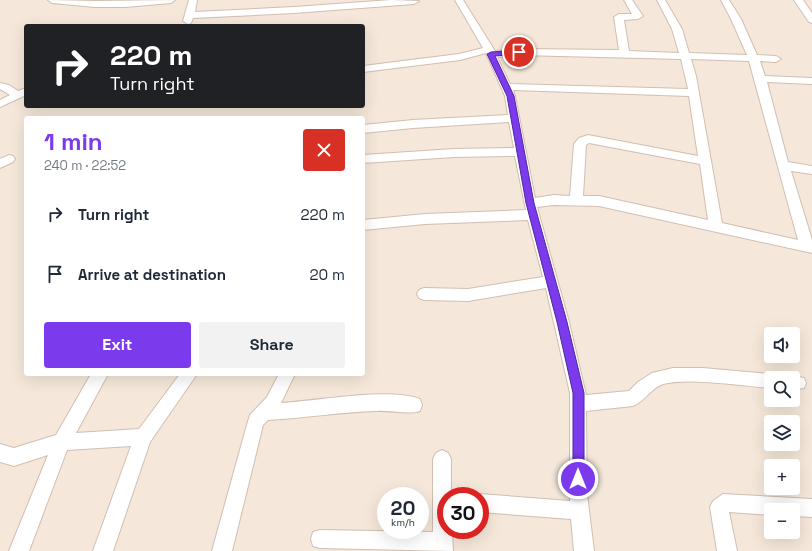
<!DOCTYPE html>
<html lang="en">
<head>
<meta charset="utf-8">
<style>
  :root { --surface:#fff; --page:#f2f2f3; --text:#1f2937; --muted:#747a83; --accent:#7c3aed }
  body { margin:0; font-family:"Space Grotesk",sans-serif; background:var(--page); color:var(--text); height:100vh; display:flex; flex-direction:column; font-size:15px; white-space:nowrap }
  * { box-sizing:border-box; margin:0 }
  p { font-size:13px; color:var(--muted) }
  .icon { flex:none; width:22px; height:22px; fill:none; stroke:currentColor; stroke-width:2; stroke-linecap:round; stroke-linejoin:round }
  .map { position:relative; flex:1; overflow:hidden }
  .side { position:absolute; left:24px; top:116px; width:341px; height:260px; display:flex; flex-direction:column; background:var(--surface); border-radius:4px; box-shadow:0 4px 16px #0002 }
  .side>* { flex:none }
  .top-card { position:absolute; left:24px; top:24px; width:341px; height:84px; border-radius:4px; box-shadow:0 4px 16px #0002; background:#202124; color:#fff; overflow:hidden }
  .fabs { position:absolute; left:764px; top:327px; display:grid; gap:8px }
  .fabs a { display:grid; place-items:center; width:36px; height:36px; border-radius:4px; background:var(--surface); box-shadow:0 4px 16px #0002; font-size:20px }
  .speed { position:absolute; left:377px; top:487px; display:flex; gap:8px; font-size:20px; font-weight:700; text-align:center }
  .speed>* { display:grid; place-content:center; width:52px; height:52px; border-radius:50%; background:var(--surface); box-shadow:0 4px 16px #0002; line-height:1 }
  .speed small { font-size:10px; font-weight:400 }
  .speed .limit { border:6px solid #d22; background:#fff; color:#111 }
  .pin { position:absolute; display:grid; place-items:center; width:34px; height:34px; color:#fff; margin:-17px; border:2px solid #fff; border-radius:50%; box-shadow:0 1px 4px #0007 }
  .me { position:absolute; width:44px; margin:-22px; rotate:0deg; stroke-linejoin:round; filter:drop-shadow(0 0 3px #0008) }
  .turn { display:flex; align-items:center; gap:14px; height:84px; padding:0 20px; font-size:18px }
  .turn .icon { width:52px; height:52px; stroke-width:2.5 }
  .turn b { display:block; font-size:28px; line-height:34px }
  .round { display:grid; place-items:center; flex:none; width:42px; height:42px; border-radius:4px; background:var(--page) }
  .summary { display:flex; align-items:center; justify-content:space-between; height:68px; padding:0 20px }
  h1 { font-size:24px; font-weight:600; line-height:30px; color:var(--accent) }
  .button { display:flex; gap:8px; margin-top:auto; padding:8px 20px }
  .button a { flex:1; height:46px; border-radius:4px; background:var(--accent); color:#fff; font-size:16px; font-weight:600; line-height:46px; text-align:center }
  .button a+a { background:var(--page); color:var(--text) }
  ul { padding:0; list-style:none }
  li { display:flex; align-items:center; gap:12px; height:60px; padding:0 20px }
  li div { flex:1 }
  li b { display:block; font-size:15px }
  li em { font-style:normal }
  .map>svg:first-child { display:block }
  .residential { fill:#f5e8da; fill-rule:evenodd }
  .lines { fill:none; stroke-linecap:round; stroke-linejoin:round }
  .minor-casing { stroke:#d1beb0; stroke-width:2 }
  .minor { fill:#fff; fill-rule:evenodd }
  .route { fill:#7c3aed; stroke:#51269a }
</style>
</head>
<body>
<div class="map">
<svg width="812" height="551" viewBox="0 0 812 551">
  <rect width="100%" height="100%" fill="#fdf6ec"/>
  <!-- residential -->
  <path class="residential" d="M 0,0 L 812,0 L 812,551 L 0,551 ZM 26,26 L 363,26 L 363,106 L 26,106 ZM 26,118 L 363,118 L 363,374 L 26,374 ZM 771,334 L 793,334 L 793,356 L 771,356 ZM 771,378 L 793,378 L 793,400 L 771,400 ZM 771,422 L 793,422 L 793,444 L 771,444 ZM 771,466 L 793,466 L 793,488 L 771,488 ZM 386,496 L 420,496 L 420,530 L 386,530 ZM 446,496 L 480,496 L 480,530 L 446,530 ZM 771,510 L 793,510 L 793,532 L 771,532 Z"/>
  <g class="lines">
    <defs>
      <path id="minor" d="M 48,0 L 95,1 L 175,0 L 171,3 L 125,7 L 95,7 L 52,3 Z
        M 189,0 L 197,0 L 195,12 L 294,7 L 391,0 L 419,1 L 414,4 L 294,13 L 193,18 L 191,23 L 188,24 L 183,21 Z
        M 455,0 L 463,0 L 495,51 L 519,49 L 619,50 L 614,17 L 619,14 L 632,14 L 624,0 L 632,0 L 643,16 L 638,19 L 624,20 L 629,51 L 679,53 L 672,29 L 657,0 L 665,0 L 682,29 L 689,53 L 747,55 L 731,19 L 721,0 L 729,0 L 741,19 L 757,55 L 776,56 L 781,59 L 776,62 L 760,61 L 765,76 L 812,78 L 812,84 L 767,82 L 788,162 L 812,166 L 812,174 L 791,171 L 812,240 L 812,253 L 599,206 L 554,205 L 537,207 L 569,322 L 586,395 L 629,391 L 638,382 L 652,373 L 673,368 L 703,368 L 771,374 L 777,376 L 778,378 L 771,378 L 771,388 C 743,386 688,377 663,384 C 651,388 645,401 633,406 L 586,411 L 587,494 L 594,551 L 574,551 L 571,519 L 480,512 L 480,496 L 475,496 L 480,494 L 570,501 L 570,393 L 546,288 L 468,301 L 424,300 L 419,298 L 417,294 L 419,290 L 424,288 L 468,289 L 543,277 L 528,220 L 425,224 L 363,230 L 363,220 L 425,214 L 526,210 L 515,156 L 454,157 L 363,163 L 363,155 L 454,149 L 514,148 L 509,122 L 413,128 L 363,133 L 363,125 L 413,120 L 508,115 L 505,96 L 486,53 L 460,60 L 363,72 L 363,66 L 459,54 L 483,48 ZM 519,55 L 681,59 L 688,89 L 510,84 L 497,57 ZM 691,59 L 749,61 L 798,240 L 722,223 L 696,76 ZM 513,90 L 689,96 L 698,156 L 588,135 L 579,138 L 574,144 L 570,196 L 554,195 L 535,198 L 515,96 ZM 589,143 L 700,164 L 708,220 L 599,196 L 583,196 L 586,145 Z
        M 794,0 L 803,0 L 812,13 L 812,23 L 809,22 Z
        M 0,83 L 9,85 L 18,91 L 26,88 L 26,95 L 0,107 L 0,100 L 10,95 L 0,89 Z
        M 9,155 L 13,156 L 15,159 L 13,162 L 0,168 L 0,159 Z
        M 91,374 L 108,374 L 76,433 L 139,429 L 180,374 L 197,374 L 150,442 L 113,551 L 93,551 L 131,446 L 67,450 L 29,551 L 9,551 L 48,455 L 14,466 L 0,462 L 0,444 L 14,448 L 56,435 Z
        M 279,374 L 295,374 L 281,403 C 316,401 389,387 420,399 L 422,405 L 420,411 C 409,415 389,410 377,411 C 340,412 304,418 268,420 L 263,425 L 232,551 L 212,551 L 248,421 L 250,415 L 267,397 Z
        M 793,376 L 804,378 L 806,383 L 804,388 L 793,390 L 793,378 L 787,378 Z
        M 442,450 L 448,453 L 451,459 L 451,496 L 446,496 L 446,530 L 452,530 L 453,551 L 320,548 L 313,546 L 311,539 L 313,532 L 320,530 L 433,532 L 433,459 L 436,453 Z
        M 723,494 L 812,499 L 812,517 L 793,516 L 793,510 L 771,510 L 771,515 L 729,512 L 737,551 L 717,551 L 710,507 L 713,501 Z"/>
    </defs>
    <!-- minor casing -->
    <use href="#minor" class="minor-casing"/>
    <!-- minor -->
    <use href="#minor" class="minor"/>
  </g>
  <!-- route -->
  <path class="route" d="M 519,50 L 521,51 L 521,54 L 495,56 L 514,96 L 534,203 L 567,322 L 584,393 L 584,479 L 582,483 L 578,485 L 574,483 L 573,479 L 573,393 L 557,322 L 526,203 L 507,96 L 487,54 L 491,52 Z"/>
</svg>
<div class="fabs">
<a><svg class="icon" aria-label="sound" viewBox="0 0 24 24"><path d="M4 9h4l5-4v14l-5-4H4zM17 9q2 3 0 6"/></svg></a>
<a><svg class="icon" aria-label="search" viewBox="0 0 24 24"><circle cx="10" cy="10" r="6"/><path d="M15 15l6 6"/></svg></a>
<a><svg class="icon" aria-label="layers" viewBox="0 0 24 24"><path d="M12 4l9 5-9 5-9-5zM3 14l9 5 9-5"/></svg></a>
<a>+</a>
<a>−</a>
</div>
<div class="speed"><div>20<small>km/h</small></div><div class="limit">30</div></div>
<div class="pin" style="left:519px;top:52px;background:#d93025"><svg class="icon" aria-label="arrive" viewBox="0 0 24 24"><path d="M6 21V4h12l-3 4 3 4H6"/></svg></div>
<svg class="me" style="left:578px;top:479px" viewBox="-20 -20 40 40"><circle r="17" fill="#7c3aed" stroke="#fff" stroke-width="3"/><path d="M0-11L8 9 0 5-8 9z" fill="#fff"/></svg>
<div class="top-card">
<div class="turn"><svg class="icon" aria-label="right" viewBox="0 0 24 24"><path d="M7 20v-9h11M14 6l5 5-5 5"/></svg><div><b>220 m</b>Turn right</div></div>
</div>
<section class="side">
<div class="summary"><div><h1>1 min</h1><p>240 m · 22:52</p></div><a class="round" style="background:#d93025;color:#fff"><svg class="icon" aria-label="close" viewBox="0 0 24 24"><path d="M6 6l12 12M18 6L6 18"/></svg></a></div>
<ul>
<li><svg class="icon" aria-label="right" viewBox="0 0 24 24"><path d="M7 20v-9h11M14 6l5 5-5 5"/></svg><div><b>Turn right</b></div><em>220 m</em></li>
<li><svg class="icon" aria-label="arrive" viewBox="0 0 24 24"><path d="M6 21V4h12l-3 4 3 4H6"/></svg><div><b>Arrive at destination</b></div><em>20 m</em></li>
</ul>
<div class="button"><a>Exit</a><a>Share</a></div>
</section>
</div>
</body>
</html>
